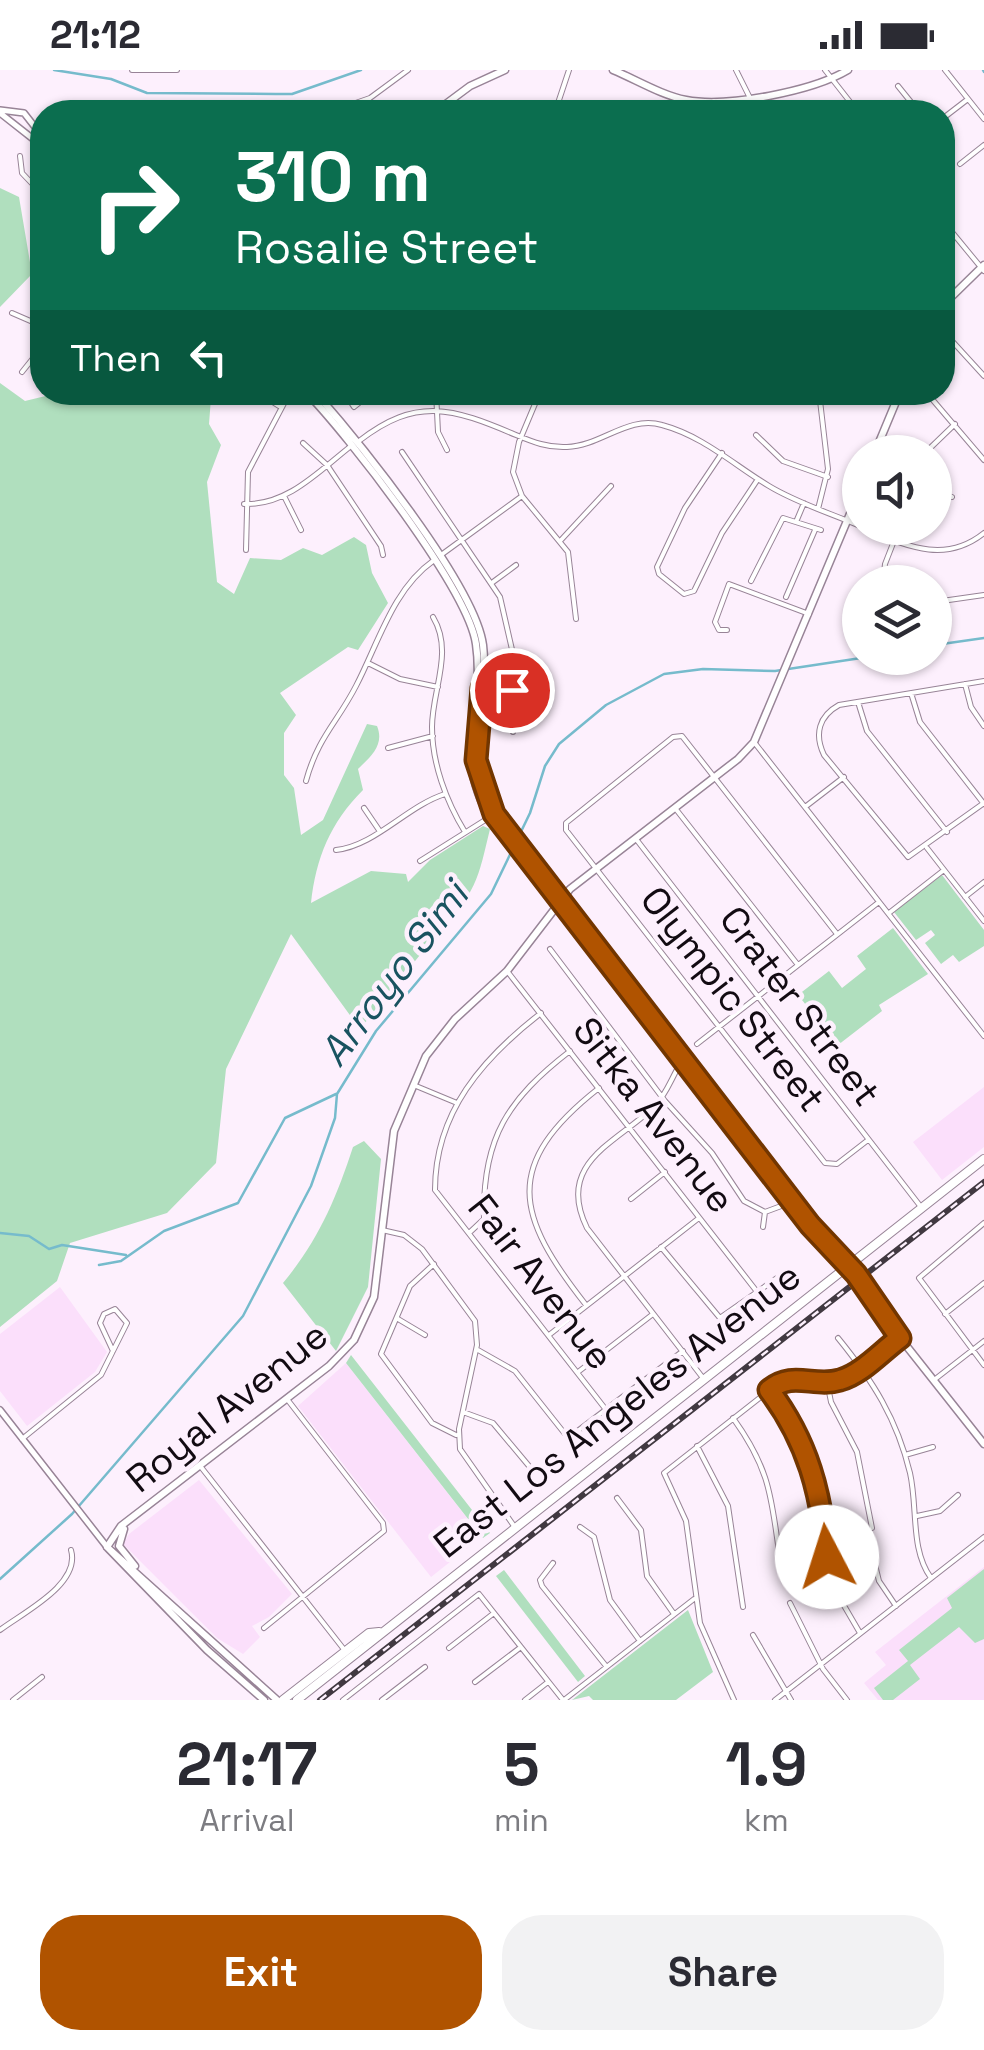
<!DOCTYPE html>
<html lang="en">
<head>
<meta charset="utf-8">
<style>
  :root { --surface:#fff; --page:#f2f2f3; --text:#2b2b33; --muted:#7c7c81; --accent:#b05300 }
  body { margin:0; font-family:"Space Grotesk",sans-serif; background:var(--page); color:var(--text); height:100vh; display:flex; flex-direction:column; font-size:38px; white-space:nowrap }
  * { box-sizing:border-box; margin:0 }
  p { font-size:32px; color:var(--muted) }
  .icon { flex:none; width:55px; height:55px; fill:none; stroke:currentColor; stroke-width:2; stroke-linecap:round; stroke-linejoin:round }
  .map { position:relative; height:1630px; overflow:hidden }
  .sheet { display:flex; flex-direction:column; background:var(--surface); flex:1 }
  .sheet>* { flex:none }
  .banner { position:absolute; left:30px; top:30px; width:925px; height:305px; border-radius:40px; box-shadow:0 2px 8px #0004; background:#0b6e4f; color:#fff; overflow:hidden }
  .controls { position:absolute; left:842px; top:365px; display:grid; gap:20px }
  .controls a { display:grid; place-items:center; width:110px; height:110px; border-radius:50%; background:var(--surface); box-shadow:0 2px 8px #0004; font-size:50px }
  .pin { position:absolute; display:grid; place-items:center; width:85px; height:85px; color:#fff; margin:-42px; border:5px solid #fff; border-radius:50%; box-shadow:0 2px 10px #0007 }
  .me { position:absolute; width:110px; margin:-55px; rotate:355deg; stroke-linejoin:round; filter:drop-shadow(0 0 8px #0008) }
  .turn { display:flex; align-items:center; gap:35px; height:210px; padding:0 40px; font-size:45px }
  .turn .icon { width:130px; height:130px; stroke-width:2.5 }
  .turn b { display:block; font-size:70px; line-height:85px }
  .then { display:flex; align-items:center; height:95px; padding:0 40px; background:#0003; gap:20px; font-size:38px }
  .eta { display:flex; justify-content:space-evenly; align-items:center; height:170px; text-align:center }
  .eta b { font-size:60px; font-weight:700; line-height:70px }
  .cta { display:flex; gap:20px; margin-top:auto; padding:20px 40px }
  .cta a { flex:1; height:115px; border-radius:40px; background:var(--accent); color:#fff; font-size:40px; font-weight:700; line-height:115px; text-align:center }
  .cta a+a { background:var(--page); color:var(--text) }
  .status { display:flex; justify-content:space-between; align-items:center; height:70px; padding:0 50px; background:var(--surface); direction:ltr }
  .status svg { height:28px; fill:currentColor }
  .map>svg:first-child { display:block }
  .built { fill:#fbdffb }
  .green { fill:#b0dfbe }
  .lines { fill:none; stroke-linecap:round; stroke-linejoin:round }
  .stream { stroke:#76bbcc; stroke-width:2.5 }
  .minor-casing { stroke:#988497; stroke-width:6 }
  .tertiary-casing { stroke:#988497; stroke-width:8 }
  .secondary-casing { stroke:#988497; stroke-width:9 }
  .primary-casing { stroke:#988497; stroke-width:10 }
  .minor { stroke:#fff; stroke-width:4 }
  .tertiary { stroke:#fff; stroke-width:5 }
  .secondary { stroke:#fff; stroke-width:6 }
  .primary { stroke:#fff; stroke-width:8 }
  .rail-casing { stroke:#413941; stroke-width:6 }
  .rail { stroke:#fdf0fd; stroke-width:2.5; stroke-dasharray:8; stroke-linecap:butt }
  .route-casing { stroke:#723600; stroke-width:25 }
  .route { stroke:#b05300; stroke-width:18 }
  .labels { text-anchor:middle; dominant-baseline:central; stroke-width:9; stroke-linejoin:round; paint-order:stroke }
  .street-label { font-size:38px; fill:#120b12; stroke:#fdf0fd }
  .water-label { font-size:40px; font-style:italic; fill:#195360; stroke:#fdf0fd }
</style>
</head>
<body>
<div class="status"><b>21:12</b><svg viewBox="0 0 49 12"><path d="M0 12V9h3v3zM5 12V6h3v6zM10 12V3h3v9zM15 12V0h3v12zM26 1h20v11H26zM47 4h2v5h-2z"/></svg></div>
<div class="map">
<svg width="984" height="1630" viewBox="0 0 984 1630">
  <rect width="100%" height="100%" fill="#fdf0fd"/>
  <!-- built -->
  <path class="built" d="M 984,1017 L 984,1077 L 942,1110 L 913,1072 Z
    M 60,1217 L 107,1282 L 95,1302 L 27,1356 L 0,1321 L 0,1264 Z
    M 346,1293 L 471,1453 L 463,1460 L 474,1473 L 431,1507 L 298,1336 Z
    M 199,1410 L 292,1524 L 269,1547 L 252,1556 L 260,1567 L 243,1584 L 217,1568 L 123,1474 L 129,1464 Z
    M 984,1497 L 984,1630 L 878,1630 L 864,1613 L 886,1595 L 875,1582 Z"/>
  <!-- green -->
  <path class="green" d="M 0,118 L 19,127 L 32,204 L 0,237 Z
    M 0,313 L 25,331 L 62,322 L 203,322 L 211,328 L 209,354 L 221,375 L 207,412 L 217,512 L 234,524 L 250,488 L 281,490 L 303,478 L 322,485 L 354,467 L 366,475 L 372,503 L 388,533 L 358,580 L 348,577 L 280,623 L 296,645 L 284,663 L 284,705 L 294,718 L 301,765 L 323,750 L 367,654 L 377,656 C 385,675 370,687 358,699 L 363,720 C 330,753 316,788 311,833 L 371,801 L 406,804 L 408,812 L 430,790 L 483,756 L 490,759 C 479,804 476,831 434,858 L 437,864 L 360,959 L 291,864 L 226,999 L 216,1093 L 167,1143 L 70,1173 L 57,1211 L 0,1257 Z
    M 942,805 L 984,860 L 984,876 L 959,892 L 953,885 L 941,894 L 925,873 L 935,865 L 931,860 L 916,870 L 894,842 Z
    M 893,858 L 928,904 L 879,935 L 882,941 L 838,975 L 798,925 L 829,901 L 842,918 L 866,899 L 857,886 Z
    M 364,1071 L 381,1089 L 368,1217 L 336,1281 L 283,1213 C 318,1171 336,1129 353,1077 Z
    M 351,1285 L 490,1463 L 483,1468 L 346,1293 Z
    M 984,1499 L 984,1569 L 975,1573 L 959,1557 L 910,1595 L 920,1609 L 893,1630 L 883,1630 L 874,1618 L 908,1591 L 899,1580 L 952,1538 L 947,1528 Z
    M 504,1500 L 585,1606 L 578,1612 L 496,1506 Z
    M 688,1540 L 713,1602 L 676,1630 L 593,1630 L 589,1626 L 572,1630 Z"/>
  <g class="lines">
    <!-- stream -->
    <path class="stream" d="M 54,0 L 111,9 L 147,23 L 276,24 L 292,24 L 361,0
      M 983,0 L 984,2
      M 935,575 L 984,568
      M 0,1163 L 29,1166 L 49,1179 L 62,1175 L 126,1185
      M 99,1195 L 121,1191 L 164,1161 L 238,1133 L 285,1048 L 336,1024
      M 0,1509 L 72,1444 L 243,1246 L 311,1116 L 335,1048 L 337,1024 L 376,961 L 491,824 L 530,743 L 545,696 L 559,674 L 606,635 L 664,604 L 703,599 L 775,601 L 861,588"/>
    <defs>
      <path id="minor" d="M 132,0 L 177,0
        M 736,0 L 749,26
        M 825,0 L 858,42
        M 945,0 L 984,49
        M 898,16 L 919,42
        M 714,31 L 715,42
        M 330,42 L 370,28 L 408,0
        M 544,42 L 574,42
        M 555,42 L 569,0
        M 845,42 L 853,36
        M 942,49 L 968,29
        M 20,86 L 22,103 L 42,124
        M 960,94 L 984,75
        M 942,150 L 984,201
        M 12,243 L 42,256
        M 942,260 L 984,306
        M 22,302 L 42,277
        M 257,322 L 279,336
        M 436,322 L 438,362 L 447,380
        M 540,322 L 519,372 L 513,402 L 522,426 L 568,482 L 576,549
        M 926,322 L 984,390
        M 352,334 L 354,337 L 373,322
        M 756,365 L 783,391 L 828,407
        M 359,371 C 417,326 452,338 516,365 C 533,372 548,378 567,377 C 601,376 628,345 662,355 C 703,366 734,395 769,416 C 797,433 830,443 860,456
        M 303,373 L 327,395 L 381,476 L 383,485
        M 402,382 L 500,527 L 513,584 L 513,662
        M 926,382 L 955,354
        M 722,383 L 685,438 L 657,497 L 659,504 L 684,524 L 694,521 L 722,463 L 758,409
        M 935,421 L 952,427
        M 284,426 L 301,460
        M 244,434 C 287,436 319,401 351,376
        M 818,439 L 828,399 L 819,322
        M 796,452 L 804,433
        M 863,458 C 905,475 944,495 984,463
        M 561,470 L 611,416
        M 246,480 L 248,402 L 290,322
        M 441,485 L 522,426
        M 751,511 L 783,448 L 821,460
        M 493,512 L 516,495
        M 883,512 L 885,494 L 899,458
        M 786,527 L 815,460
        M 935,532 L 984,525
        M 433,547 C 454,582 432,620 432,657 C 432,693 446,731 465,762
        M 727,560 L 719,560 L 715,552 L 729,514 L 809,544
        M 368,593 L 400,609 L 438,617
        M 984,611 L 839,635 C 819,646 814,664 824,685 L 908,787 L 984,733
        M 965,614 L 971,637 L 984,656
        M 485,618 L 531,618
        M 911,623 L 920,652 L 984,734
        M 858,632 L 867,661 L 947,762
        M 754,672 L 984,966
        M 388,678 L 433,666
        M 306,711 C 318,667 337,653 356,616 C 378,574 393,519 433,491
        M 805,737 L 844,707
        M 364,738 L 379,760
        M 675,738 L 798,895
        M 636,769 L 921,1137
        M 927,778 L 984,851
        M 336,780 C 375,776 407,736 445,724
        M 420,791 L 490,747
        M 965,827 L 984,812
        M 889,843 L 944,800
        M 837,864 L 682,666 L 673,667 L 566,753 L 566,760 L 825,1093 L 837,1094 L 868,1070
        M 550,879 L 665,1031 L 712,1083 L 744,1131 L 765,1142 L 792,1132
        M 507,901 L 758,1223
        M 541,943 C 483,988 435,1042 435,1120 L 607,1341
        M 697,974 L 879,832
        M 682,991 C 672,1006 667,1024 654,1037 C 616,1073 555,1093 587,1158 L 703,1308
        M 416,1016 L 457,1033
        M 631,1129 L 665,1102
        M 984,1153 L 919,1208 L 984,1295
        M 763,1157 L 765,1142
        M 382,1160 L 404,1165 L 422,1179 L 475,1251 L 477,1275 L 459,1359 L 460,1379 L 514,1456
        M 469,1163 L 484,1149 C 482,1068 508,1029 570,981
        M 661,1177 L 720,1248 L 777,1208
        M 434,1194 L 410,1216 L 381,1284 L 432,1353 L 456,1365
        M 586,1235 C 516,1146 501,1095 599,1018
        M 945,1244 L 984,1213
        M 398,1249 L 425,1265
        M 549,1265 L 699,1148
        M 838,1268 C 873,1311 897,1349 910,1403 C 918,1438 910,1479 931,1508
        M 478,1280 L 515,1301 L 565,1364 L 571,1366 L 683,1281
        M 578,1302 L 653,1244
        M 934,1310 L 984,1271
        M 827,1312 L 831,1332 L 857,1382 L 872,1458
        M 769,1320 C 808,1372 821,1423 827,1487
        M 463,1342 L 493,1353 L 529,1396
        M 733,1348 C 778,1410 770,1440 784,1510
        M 22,1369 L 101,1305 L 127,1253 L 115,1239 L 104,1244 L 100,1253 L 113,1281
        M 697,1376 L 728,1436 L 743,1537
        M 905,1385 L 933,1377
        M 201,1397 L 346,1582
        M 617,1428 L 641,1460 L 647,1506 L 674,1544
        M 917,1446 L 940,1441 L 958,1425
        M 580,1457 L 594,1467 L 610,1530 L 640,1571
        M 872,1483 L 879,1511 L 896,1536
        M 553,1493 L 540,1510 L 542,1516 L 606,1596
        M 832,1515 L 860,1563
        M 790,1533 L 823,1599 L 847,1630
        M 264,1558 L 384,1461 L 383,1453 L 287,1329
        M 0,1560 C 24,1542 81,1514 71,1480
        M 753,1565 L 791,1630
        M 449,1578 L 494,1543
        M 475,1612 L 521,1577
        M 13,1630 L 42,1607
        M 343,1630 L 479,1524 L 563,1630
        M 382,1630 L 425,1597
        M 525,1630 L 548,1612
        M 564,1630 L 694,1529
        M 734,1630 L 700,1553 L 686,1451 L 664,1403 L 780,1312 L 844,1309 L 900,1268
        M 775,1630 L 984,1467"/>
      <path id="tertiary" d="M 0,40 L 24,43 L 42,66
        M 0,43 L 42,76
        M 0,1340 L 107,1477"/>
      <path id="secondary" d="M 613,0 C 637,10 661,25 686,30 C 727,38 813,21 848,0
        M 435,42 L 470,16 L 505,0
        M 942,236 L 984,195
        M 306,322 C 348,365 468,519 476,574 C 486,643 449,680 492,752 L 984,1374
        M 315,322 C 359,372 475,515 483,575 C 489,625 467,669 483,719 C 497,763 545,790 558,833
        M 875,382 L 900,322
        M 848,1198 L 873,1231
        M 124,1459 L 119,1476 L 135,1496
        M 107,1477 L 121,1456 L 329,1296 L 354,1270 L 374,1227 L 394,1061 L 426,986 L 455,949 L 507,901 L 570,819 L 738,689 L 754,672 L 860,420
        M 107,1477 L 277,1630
        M 108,1478 L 207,1580 L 264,1630"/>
      <path id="primary" d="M 283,1630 L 369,1563 L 379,1562
        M 297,1630 L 984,1089"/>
    </defs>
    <!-- minor casing -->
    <use href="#minor" class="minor-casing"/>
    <!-- tertiary casing -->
    <use href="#tertiary" class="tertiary-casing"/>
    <!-- secondary casing -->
    <use href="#secondary" class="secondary-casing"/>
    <!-- primary casing -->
    <use href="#primary" class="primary-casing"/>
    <!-- minor -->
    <use href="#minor" class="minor"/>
    <!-- tertiary -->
    <use href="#tertiary" class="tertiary"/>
    <!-- secondary -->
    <use href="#secondary" class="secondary"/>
    <!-- primary -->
    <use href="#primary" class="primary"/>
    <defs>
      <path id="rail" d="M 320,1630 L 984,1112"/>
    </defs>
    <!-- rail casing -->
    <use href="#rail" class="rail-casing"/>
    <!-- rail -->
    <use href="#rail" class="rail"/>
  </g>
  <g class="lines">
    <defs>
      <path id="route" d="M 512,620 L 482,618 L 476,690 L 494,744 L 810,1155 L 856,1204 L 900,1268 C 882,1281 862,1304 840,1310 C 814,1318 793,1300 769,1320 C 808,1372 821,1423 827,1487"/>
    </defs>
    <!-- route casing -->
    <use href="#route" class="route-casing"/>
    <!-- route -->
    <use href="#route" class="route"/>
  </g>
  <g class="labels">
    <!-- street labels -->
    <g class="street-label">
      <text transform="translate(733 929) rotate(52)">Olympic Street</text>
      <text transform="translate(800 936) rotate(53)">Crater Street</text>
      <text transform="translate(654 1045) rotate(52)">Sitka Avenue</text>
      <text transform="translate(541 1212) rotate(52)">Fair Avenue</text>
      <text transform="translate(227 1337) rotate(-39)">Royal Avenue</text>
      <text transform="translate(617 1340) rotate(-38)">East Los Angeles Avenue</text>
    </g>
    <!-- water labels -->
    <g class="water-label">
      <text transform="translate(394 904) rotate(-53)">Arroyo Simi</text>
    </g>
  </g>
</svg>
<div class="controls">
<a><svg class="icon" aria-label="sound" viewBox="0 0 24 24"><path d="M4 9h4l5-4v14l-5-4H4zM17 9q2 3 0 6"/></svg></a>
<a><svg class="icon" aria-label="layers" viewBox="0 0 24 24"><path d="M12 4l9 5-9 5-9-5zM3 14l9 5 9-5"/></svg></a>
</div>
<div class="pin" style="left:512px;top:620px;background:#d93025"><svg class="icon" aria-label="arrive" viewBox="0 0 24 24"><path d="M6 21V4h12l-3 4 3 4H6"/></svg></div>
<svg class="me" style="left:827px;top:1487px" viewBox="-20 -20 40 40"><circle r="19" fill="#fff"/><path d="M0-13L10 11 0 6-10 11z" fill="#b05300"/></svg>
<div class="banner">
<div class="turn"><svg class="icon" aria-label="right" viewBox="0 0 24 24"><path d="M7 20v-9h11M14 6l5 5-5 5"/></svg><div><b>310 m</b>Rosalie Street</div></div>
<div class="then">Then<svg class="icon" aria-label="left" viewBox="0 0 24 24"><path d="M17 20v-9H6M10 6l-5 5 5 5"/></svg></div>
</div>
</div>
<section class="sheet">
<div class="eta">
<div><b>21:17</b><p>Arrival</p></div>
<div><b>5</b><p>min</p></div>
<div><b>1.9</b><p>km</p></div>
</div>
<div class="cta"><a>Exit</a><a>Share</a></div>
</section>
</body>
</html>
